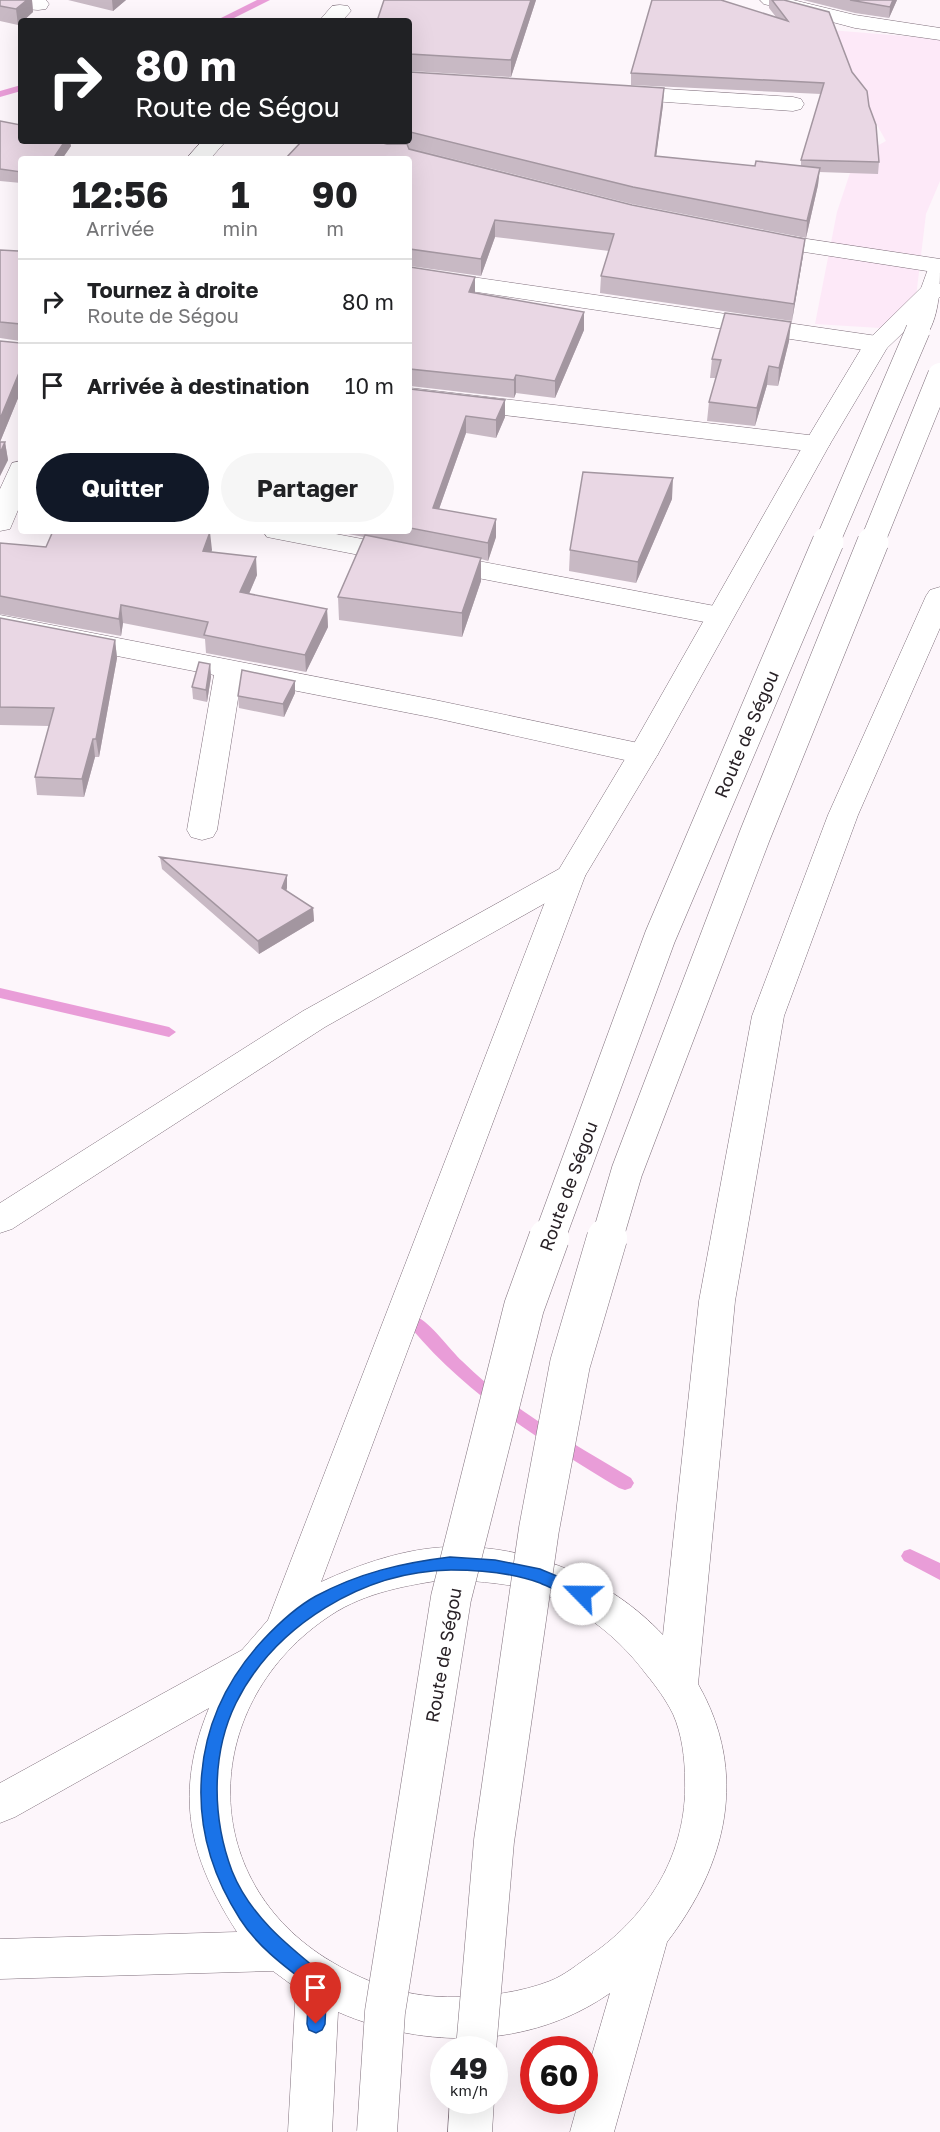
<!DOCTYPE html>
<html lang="fr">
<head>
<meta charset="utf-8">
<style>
  :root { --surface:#fff; --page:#f6f6f6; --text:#202124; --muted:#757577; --line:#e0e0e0; --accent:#111827 }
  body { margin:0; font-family:"Golos Text",sans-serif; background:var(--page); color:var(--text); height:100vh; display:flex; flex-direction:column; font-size:22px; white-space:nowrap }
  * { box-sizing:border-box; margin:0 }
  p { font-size:20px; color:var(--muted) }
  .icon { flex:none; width:33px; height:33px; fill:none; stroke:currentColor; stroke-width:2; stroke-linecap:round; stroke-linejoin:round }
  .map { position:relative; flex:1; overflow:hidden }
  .panel { position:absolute; left:18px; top:156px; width:394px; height:378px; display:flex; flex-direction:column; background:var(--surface); border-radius:6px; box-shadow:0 6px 24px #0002 }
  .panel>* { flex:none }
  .hud { position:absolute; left:18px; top:18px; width:394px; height:126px; border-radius:6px; box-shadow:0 6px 24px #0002; background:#202124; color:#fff; overflow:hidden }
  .speed { position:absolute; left:430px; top:2036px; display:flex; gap:12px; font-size:30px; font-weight:700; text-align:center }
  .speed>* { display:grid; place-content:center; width:78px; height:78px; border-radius:50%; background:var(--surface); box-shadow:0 6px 24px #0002; line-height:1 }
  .speed small { font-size:15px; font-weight:400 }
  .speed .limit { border:9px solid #d22; background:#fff; color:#111 }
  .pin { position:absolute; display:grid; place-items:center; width:51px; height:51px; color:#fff; margin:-62px -26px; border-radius:50% 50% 50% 0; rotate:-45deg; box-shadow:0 0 6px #0007 }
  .pin .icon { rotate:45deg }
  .me { position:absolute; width:66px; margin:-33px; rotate:293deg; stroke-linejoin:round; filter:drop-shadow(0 0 4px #0008) }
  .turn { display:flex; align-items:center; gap:21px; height:126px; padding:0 18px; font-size:27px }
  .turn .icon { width:78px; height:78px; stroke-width:2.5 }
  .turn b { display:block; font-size:42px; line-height:51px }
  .eta { display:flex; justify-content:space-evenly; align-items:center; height:102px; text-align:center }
  .eta b { font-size:36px; font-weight:700; line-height:42px }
  .button { display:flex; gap:12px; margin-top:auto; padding:12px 18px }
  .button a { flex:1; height:69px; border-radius:36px; background:var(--accent); color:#fff; font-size:24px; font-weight:700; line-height:69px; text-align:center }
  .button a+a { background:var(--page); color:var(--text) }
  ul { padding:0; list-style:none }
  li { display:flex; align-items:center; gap:18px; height:84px; padding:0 18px; border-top:2px solid var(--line) }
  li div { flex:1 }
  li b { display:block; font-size:22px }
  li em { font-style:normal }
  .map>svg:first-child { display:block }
  .built { fill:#fde9f8 }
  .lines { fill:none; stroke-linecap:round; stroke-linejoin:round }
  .stream { fill:#e99dd8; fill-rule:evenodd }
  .street-casing { stroke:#7f6f7b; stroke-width:1 }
  .secondary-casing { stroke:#7f6f7b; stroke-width:1 }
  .primary-casing { stroke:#7f6f7b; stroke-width:1 }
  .highway-casing { stroke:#7f6f7b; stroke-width:1 }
  .street { fill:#fff; fill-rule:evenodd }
  .secondary { fill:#fff; fill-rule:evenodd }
  .primary { fill:#fff; fill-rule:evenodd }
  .highway { fill:#fff; fill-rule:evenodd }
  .highway-bridge-far2-casing { stroke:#7f6f7b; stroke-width:25; stroke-linecap:butt }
  .highway-bridge-far1-casing { stroke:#7f6f7b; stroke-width:32; stroke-linecap:butt }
  .highway-bridge-casing { stroke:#7f6f7b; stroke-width:41; stroke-linecap:butt }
  .highway-bridge-far2 { stroke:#fff; stroke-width:24 }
  .highway-bridge-far1 { stroke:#fff; stroke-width:31 }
  .highway-bridge { stroke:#fff; stroke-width:40 }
  .wall { fill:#c8b9c4 }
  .shaded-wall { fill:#a396a0 }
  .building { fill:#e9d7e4; stroke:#a396a0; stroke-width:1.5 }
  .route { fill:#1a73e8; stroke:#114b97; stroke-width:1.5 }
  .labels { text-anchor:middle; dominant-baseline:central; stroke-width:6; stroke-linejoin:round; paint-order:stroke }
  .street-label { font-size:18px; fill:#282126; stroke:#fff }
</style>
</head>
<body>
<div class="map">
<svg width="940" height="2132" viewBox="0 0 940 2132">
  <rect width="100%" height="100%" fill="#fdf6fb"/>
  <!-- built -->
  <path class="built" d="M 830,30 L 940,39 L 940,181 L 926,214 L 912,330 L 815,324 L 837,212 L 855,158 L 886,141 L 858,91 Z"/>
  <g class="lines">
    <!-- stream -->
    <path class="stream" d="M 257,0 L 270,0 L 228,21 L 215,21 Z
      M 21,85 L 21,91 L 0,97 L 0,91 Z
      M 0,988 L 169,1027 L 176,1032 L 169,1037 L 0,998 Z
      M 417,1317 C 429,1321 451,1351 462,1361 C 510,1409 573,1443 631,1478 L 634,1483 L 631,1488 L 625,1490 L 619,1488 C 543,1442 469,1397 411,1328 L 409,1323 L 411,1318 Z
      M 910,1549 L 940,1563 L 940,1580 L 904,1561 L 901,1556 L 904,1551 Z"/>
    <defs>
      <path id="street" d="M 0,0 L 46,0 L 49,4 L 46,9 L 38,10 L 0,7 Z
        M 340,5 L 348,6 L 351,11 L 342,21 L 319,21 L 332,6 Z
        M 618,86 L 793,97 L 801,99 L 804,104 L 801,109 L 793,111 L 610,98 L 607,93 L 610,88 Z
        M 202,141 L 226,141 L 210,159 L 186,159 Z
        M 761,232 L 940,259 L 940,273 L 753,244 L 749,239 L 753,234 Z
        M 410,268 L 877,336 L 886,339 L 890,344 L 886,349 L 877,352 L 410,282 Z
        M 410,388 L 817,436 L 826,438 L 830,444 L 826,450 L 817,452 L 410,404 Z
        M 21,461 L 21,503 L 10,529 L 0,531 L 0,489 L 12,463 Z
        M 263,531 L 320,531 L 720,607 L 730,610 L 734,616 L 730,622 L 720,625 L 277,539 L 267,537 Z
        M 0,615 L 435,700 L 643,744 L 653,747 L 658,754 L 653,761 L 643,764 L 435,718 L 241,680 L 217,830 L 213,837 L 202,840 L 191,837 L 187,830 L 214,675 L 0,633 Z
        M 570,865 L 581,869 L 585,876 L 581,883 L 325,1027 L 12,1229 L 0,1233 L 0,1203 L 303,1011 L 559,869 Z"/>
      <path id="secondary" d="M 760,0 L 793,0 L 855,15 L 940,28 L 940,40 L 855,28 L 764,4 Z"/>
      <path id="primary" d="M 933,283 L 940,284 L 940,297 L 887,348 L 830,444 L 658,754 L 585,876 L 321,1582 C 360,1564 406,1548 449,1547 C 528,1544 610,1578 663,1635 L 699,1301 L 752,1016 L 828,815 L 926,596 L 930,590 L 940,587 L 940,628 L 858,815 L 784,1016 L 735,1301 L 698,1684 C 749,1773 727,1864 667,1942 L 614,2132 L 570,2132 L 579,2100 L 585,2100 L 585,2079 L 610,1993 C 530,2049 425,2050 338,2012 L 332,2132 L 288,2132 L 296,1988 L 273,1971 L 0,1979 L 0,1939 L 237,1932 C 188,1856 174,1793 209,1708 L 15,1817 L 0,1823 L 0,1783 L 242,1650 L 268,1620 L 555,876 L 628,754 L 804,444 L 864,344 L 924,285 ZM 449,1579 C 480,1582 514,1583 544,1594 C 585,1611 620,1639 646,1674 C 656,1686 666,1700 673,1714 C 682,1734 685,1759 685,1781 C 687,1853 649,1915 591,1955 C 578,1964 565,1975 550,1981 C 522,1992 486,1997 456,1997 C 410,1998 370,1985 332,1962 C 193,1880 200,1701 331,1615 C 366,1592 408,1585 449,1579 Z"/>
      <path id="highway" d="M 940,262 C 940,287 940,313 927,335 L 918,337 L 909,335 L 906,330 L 928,269 L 931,264 Z
        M 450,2100 L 494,2100 L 492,2132 L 448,2132 Z"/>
    </defs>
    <!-- street casing -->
    <use href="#street" class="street-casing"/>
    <!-- secondary casing -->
    <use href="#secondary" class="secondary-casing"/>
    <!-- primary casing -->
    <use href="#primary" class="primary-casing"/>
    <!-- highway casing -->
    <use href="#highway" class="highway-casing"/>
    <!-- street -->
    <use href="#street" class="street"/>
    <!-- secondary -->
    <use href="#secondary" class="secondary"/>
    <!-- primary -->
    <use href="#primary" class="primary"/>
    <!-- highway -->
    <use href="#highway" class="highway"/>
    <defs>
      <path id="highway-bridge-far2" d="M 827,543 L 918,330
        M 872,543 L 940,375"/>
      <path id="highway-bridge-far1" d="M 549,1239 L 660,937 L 828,542
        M 607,1239 L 627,1171 L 755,835 L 873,542"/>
      <path id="highway-bridge" d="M 476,2049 L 494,1841 L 539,1529 L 570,1364 L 607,1238
        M 377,2132 L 385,2012 L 451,1598 L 524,1307 L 549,1238"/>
    </defs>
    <!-- highway-bridge-far2 casing -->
    <use href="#highway-bridge-far2" class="highway-bridge-far2-casing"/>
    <!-- highway-bridge-far1 casing -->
    <use href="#highway-bridge-far1" class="highway-bridge-far1-casing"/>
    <!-- highway-bridge casing -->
    <use href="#highway-bridge" class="highway-bridge-casing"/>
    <!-- highway-bridge-far2 -->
    <use href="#highway-bridge-far2" class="highway-bridge-far2"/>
    <!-- highway-bridge-far1 -->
    <use href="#highway-bridge-far1" class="highway-bridge-far1"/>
    <!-- highway-bridge -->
    <use href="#highway-bridge" class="highway-bridge"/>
  </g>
  <!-- wall -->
  <path class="wall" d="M 0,0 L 32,0 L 33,12 L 23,21 L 21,21 L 18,25 L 0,21 Z
    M 68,0 L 126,0 L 113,11 Z
    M 536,0 L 511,77 L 410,71 L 410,21 Z
    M 769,0 L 784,0 L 852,72 L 869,106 L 879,162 L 878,174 L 819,172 L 818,185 L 806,238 L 632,204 L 409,148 L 632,205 L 805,239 L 803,256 L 792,321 L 600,293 L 601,276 L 609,251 L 495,237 L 481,276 L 410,266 L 410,159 L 387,144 L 392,144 L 379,141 L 410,141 L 410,72 L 663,105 L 656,156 L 755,166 L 801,166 L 801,160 L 821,94 L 631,85 L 631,73 L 776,17 L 769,8 Z
    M 803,0 L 897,0 L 889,18 L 855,13 Z
    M 0,121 L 71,146 L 62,159 L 21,159 L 21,183 L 0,181 Z
    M 21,248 L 21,391 L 0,442 L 5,442 L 8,460 L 0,476 L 0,341 L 20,343 L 20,341 L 0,338 L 0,250 L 18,251 Z
    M 410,267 L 475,293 L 584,330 L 555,398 L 516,393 L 514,398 L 410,386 Z
    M 789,341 L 778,386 L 767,385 L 755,426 L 707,421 L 709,402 L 716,378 L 710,378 L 712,359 Z
    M 410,389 L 505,400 L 505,417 L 496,438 L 466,433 L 439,509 L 496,537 L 488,561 L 481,559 L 481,581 L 462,637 L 339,620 L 338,597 L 364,537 L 332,531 L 410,531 Z
    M 672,499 L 636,583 L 569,571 L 570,550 Z
    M 0,543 L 46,547 L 212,550 L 211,552 L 257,575 L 249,594 L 327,609 L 328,627 L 306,672 L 206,653 L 205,639 L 123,623 L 121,636 L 0,614 Z
    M 0,618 L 115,640 L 117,658 L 99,757 L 95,757 L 84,797 L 37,795 L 35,777 L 49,726 L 0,725 Z
    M 210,664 L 211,677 L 207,702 L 193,699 L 192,687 Z
    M 295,693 L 284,717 L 239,708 L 238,696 Z
    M 160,857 L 287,888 L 286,891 L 313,908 L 314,921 L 259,954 L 162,869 Z"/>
  <!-- shaded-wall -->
  <path class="shaded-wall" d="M 27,0 L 32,0 L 33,12 L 23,21 L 21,21 L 21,22 L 18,25 L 16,9 Z
    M 112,0 L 126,0 L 113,11 Z
    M 531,0 L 536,0 L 511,77 L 511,60 Z
    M 893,0 L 897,0 L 889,18 L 890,7 Z
    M 664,88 L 663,105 L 654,173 L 655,156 Z
    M 65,141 L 70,141 L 71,146 L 62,159 L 53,159 Z
    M 820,168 L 818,185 L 806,238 L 807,221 Z
    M 495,220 L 495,237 L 481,276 L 481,259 Z
    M 805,239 L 803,256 L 792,321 L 794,304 Z
    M 475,277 L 475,294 L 469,292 Z
    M 584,312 L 584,330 L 555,398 L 555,381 Z
    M 791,322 L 789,341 L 778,386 L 779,368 Z
    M 769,366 L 767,385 L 755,426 L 757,408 Z
    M 21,368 L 21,391 L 0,442 L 0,419 Z
    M 516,375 L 516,393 L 514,398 L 514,380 Z
    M 505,400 L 505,417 L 496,438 L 496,420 Z
    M 466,416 L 466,433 L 433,526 L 433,508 Z
    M 5,442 L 8,460 L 0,476 L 0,453 Z
    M 673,478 L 672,499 L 636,583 L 638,562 Z
    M 496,519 L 496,537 L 488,561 L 488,543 Z
    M 210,532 L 212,550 L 204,568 L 203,551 Z
    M 256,557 L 257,575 L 242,610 L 240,592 Z
    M 481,558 L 481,581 L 462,637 L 462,613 Z
    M 121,605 L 123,623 L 121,636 L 119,619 Z
    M 327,609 L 328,627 L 306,672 L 305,655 Z
    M 115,640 L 117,658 L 99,757 L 96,739 Z
    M 210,664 L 211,677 L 207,702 L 206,690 Z
    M 295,681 L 295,693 L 284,717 L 283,704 Z
    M 93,739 L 95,757 L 84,797 L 82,779 Z
    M 287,875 L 287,888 L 283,901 L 282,888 Z
    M 313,908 L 314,921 L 259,954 L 258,941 Z"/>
  <!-- building -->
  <path class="building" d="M 0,0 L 27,0 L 16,9 L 0,6 Z
    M 384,0 L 531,0 L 511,60 L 410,54 L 410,21 L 377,21 Z
    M 652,0 L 721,0 L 788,21 L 772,0 L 784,0 L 829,12 L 852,72 L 867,91 L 869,106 L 876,125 L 879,162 L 801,160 L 824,83 L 631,73 Z
    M 850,0 L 893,0 L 890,7 Z
    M 410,72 L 664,88 L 655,156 L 755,166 L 756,161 L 820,168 L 807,221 L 633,187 L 410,132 Z
    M 0,121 L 21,125 L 21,141 L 65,141 L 53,159 L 21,159 L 21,172 L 0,169 Z
    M 302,141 L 374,141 L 387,144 L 407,144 L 409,149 L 632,205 L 805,239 L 794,304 L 601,276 L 614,234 L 495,220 L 481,259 L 410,249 L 410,159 L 285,159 Z
    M 21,248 L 21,368 L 0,419 L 0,341 L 20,343 L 20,324 L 0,322 L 0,250 L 18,251 Z
    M 410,267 L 475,277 L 469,292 L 584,312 L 555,381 L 516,375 L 514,380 L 410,369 Z
    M 725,313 L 791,322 L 779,368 L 769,366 L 757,408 L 709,402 L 721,360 L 712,359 Z
    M 410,389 L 505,400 L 496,420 L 466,416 L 433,508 L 496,519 L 488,543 L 410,528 Z
    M 0,442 L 5,442 L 0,453 Z
    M 583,472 L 673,478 L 638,562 L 570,550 Z
    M 53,531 L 199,531 L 210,532 L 203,551 L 256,557 L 240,592 L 327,609 L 305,655 L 204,635 L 208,622 L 121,605 L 119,619 L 0,596 L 0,543 L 46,547 Z
    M 365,535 L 481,558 L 462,613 L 338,597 Z
    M 0,618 L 115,640 L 96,739 L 93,739 L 82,779 L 35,777 L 54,708 L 0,707 Z
    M 199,662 L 210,664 L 206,690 L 192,687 Z
    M 242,670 L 295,681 L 283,704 L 238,696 Z
    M 160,857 L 287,875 L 282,888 L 313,908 L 258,941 Z"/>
  <!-- route -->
  <path class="route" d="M 450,1557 L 495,1560 L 540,1569 L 588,1589 L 590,1594 L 588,1599 L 582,1601 C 568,1596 554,1589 540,1583 C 513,1573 479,1570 451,1570 C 364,1571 275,1625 236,1703 C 211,1754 212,1818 232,1871 C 250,1916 288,1946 324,1975 L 327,1981 L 325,2024 L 322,2030 L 316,2033 L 309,2030 L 307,2024 L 309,1985 C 284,1966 257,1946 240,1919 C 181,1827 189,1720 263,1640 C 278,1624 296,1607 316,1596 C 359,1573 401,1563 450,1557 Z"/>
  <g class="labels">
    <!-- street labels -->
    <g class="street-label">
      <text transform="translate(746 734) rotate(-67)">Route de Ségou</text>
      <text transform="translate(568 1186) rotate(-70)">Route de Ségou</text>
      <text transform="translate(443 1655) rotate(-80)">Route de Ségou</text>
    </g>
  </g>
</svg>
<div class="speed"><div>49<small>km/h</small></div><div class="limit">60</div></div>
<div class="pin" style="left:316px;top:2024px;background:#d93025"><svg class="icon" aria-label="arrive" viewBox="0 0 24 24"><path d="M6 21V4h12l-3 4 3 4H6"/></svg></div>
<svg class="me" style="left:582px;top:1594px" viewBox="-20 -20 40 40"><circle r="19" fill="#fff"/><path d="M0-13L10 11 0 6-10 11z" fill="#1a73e8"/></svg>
<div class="hud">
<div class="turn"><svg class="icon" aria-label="right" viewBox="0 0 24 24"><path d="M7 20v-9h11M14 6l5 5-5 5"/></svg><div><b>80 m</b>Route de Ségou</div></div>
</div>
<section class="panel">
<div class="eta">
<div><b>12:56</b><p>Arrivée</p></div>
<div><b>1</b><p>min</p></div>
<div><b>90</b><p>m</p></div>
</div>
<ul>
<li><svg class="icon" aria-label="right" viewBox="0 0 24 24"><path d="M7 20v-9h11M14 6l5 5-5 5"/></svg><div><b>Tournez à droite</b><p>Route de Ségou</p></div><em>80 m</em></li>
<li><svg class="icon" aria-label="arrive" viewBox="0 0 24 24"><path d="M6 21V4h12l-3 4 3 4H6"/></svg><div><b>Arrivée à destination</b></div><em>10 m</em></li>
</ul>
<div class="button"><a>Quitter</a><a>Partager</a></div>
</section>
</div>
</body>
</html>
